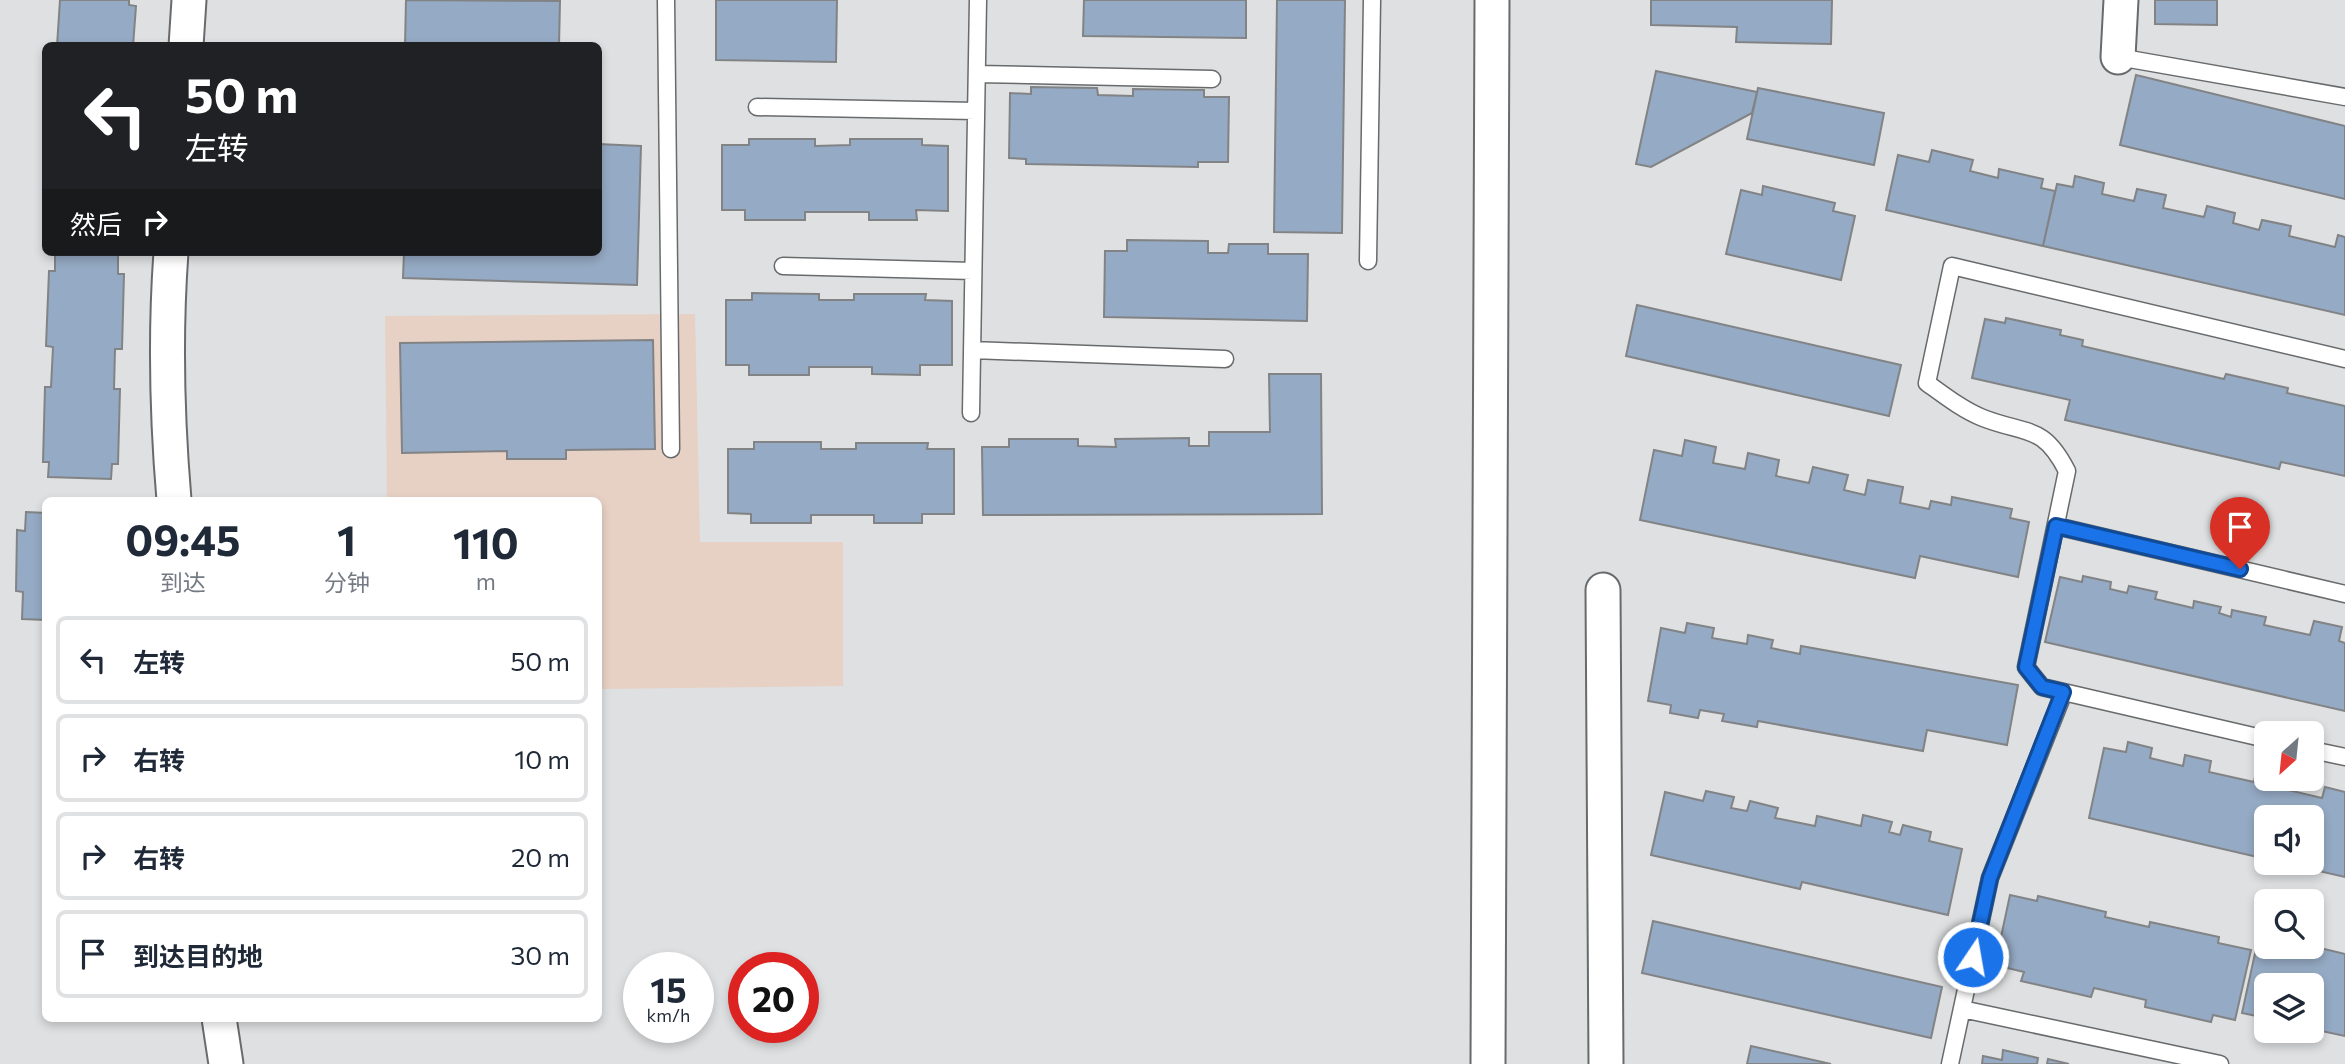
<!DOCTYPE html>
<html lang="zh">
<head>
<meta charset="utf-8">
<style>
  :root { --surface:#fff; --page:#f2f2f3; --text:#1f2937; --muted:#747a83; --line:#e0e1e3 }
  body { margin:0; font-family:Commissioner,"Noto Sans SC",sans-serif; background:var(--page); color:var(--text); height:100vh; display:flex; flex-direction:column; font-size:26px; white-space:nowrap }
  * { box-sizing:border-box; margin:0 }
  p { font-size:23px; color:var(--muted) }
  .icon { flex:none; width:38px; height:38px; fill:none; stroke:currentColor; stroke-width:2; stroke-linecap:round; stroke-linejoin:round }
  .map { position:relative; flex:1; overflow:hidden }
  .side { position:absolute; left:42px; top:497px; width:560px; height:525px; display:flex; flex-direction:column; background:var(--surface); border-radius:10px; box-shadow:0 4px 10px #0003 }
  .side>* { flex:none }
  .guide { position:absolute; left:42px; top:42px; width:560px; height:214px; border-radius:10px; box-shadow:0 4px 10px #0003; background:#202124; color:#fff; overflow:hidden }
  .needle { width:46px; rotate:207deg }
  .controls { position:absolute; left:2254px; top:721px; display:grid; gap:14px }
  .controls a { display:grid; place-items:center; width:70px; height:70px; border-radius:10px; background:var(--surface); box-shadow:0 4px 10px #0003; font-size:35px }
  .speed { position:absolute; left:623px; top:952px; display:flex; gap:14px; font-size:35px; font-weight:700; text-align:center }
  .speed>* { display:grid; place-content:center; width:91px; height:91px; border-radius:50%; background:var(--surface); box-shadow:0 4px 10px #0003; line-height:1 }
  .speed small { font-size:18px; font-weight:400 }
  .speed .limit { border:10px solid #d22; background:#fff; color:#111 }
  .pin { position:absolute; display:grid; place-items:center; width:60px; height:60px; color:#fff; margin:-72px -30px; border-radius:50% 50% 50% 0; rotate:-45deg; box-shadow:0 0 7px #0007 }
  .pin .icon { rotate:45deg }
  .me { position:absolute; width:77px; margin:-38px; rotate:12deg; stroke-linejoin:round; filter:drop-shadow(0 0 5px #0008) }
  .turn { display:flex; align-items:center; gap:24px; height:147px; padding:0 28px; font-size:32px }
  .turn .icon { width:91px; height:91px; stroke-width:2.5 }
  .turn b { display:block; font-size:49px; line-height:60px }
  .then { display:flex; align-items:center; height:66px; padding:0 28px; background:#0003; gap:14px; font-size:26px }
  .eta { display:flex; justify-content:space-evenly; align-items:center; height:119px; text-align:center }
  .eta b { font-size:42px; font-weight:700; line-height:49px }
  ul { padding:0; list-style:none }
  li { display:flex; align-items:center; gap:21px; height:88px; margin:0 14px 10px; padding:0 14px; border:4px solid var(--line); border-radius:10px }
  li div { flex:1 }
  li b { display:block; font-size:26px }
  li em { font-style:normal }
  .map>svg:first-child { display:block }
  .medical { fill:#e7d1c4 }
  .building { fill:#95aac4; stroke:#828385; stroke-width:2 }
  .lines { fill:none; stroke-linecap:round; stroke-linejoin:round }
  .lane-casing { stroke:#686a6b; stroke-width:19 }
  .street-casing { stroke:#686a6b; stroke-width:37 }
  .lane { stroke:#fff; stroke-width:16 }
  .street { stroke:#fff; stroke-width:33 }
  .route-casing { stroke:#114b97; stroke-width:18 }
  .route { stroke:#1a73e8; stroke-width:12 }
</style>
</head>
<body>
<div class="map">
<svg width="2345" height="1064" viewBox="0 0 2345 1064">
  <rect width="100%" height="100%" fill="#dee0e2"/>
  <!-- medical -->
  <path class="medical" d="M 695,314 L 700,542 L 843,542 L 843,686 L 599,689 L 598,500 L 387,500 L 385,316 Z"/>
  <!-- building -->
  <path class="building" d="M 60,0 L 129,0 L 129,5 L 136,6 L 133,46 L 57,46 Z
    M 406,0 L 560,1 L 559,46 L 405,46 Z
    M 716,0 L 837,0 L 836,62 L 716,60 Z
    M 1084,0 L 1246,0 L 1246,38 L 1083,36 Z
    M 1277,0 L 1345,0 L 1342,233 L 1274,232 Z
    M 1651,0 L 1832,0 L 1831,44 L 1736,42 L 1737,27 L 1651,25 Z
    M 2155,0 L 2217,0 L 2217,25 L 2155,24 Z
    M 1656,71 L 1757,92 L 1752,113 L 1651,167 L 1636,164 Z
    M 2136,75 L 2345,126 L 2345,199 L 2120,145 Z
    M 1031,87 L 1097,88 L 1098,95 L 1133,96 L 1133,89 L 1204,90 L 1204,97 L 1229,97 L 1228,162 L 1198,162 L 1198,167 L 1026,164 L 1026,159 L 1009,158 L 1010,93 L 1031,94 Z
    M 1758,88 L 1884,113 L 1874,165 L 1747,139 Z
    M 749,139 L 815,139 L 815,146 L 850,145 L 850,139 L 922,139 L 922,145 L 948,146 L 948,211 L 916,210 L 917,220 L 869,220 L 869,212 L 805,212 L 805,220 L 745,220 L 745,210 L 722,210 L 722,145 L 749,145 Z
    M 598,144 L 641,146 L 637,285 L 403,278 L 404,252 L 598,252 Z
    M 1932,150 L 1973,160 L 1970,171 L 1998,178 L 1999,169 L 2043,179 L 2041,188 L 2055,191 L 2043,246 L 1886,210 L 1898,155 L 1929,162 Z
    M 2075,176 L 2104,183 L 2102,194 L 2134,201 L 2137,189 L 2166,195 L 2163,208 L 2204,217 L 2207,206 L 2235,213 L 2233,223 L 2259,230 L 2262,220 L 2291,226 L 2289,236 L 2335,247 L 2338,235 L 2345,237 L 2345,315 L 2043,246 L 2057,184 L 2073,187 Z
    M 1763,186 L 1835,203 L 1833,211 L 1855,216 L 1841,280 L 1726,254 L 1741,190 L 1762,195 Z
    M 1127,240 L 1208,241 L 1208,253 L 1228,253 L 1229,244 L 1268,244 L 1268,254 L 1308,254 L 1307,321 L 1104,317 L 1105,251 L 1127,251 Z
    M 55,253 L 118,255 L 118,274 L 124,274 L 122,349 L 115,349 L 114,389 L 120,389 L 118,464 L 112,464 L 111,479 L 48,477 L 49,462 L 43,462 L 45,387 L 51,387 L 53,347 L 46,346 L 49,271 L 55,271 Z
    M 752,293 L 819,294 L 819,300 L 854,300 L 854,294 L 926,294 L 925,300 L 952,301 L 952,365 L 920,365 L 920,375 L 872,374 L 872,367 L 809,367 L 809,375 L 749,375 L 749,365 L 726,365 L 726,300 L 752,300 Z
    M 1637,305 L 1901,365 L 1889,416 L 1626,356 Z
    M 2006,318 L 2061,330 L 2060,335 L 2083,340 L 2082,346 L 2224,379 L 2226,374 L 2288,388 L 2287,393 L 2345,406 L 2345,476 L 2281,462 L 2279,469 L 2065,420 L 2070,400 L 1972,378 L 1985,319 L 2005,323 Z
    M 653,340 L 655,449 L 566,450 L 566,459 L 507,459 L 507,451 L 402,453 L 400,343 Z
    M 1269,374 L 1321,374 L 1322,514 L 983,515 L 982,447 L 1009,447 L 1009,439 L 1078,439 L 1078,446 L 1116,447 L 1115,439 L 1189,438 L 1189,446 L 1209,446 L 1209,432 L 1270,432 Z
    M 1685,440 L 1716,447 L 1713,463 L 1745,469 L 1748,453 L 1779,460 L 1776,476 L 1809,483 L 1813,467 L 1848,475 L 1844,490 L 1865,495 L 1868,480 L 1903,487 L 1900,503 L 1929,509 L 1931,501 L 1951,505 L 1952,497 L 2012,509 L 2010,518 L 2029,522 L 2018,577 L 1920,556 L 1915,578 L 1640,520 L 1654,450 L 1682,456 Z
    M 754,442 L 821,442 L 821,449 L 856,449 L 856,443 L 928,443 L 927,449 L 954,449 L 954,514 L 922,514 L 922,523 L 874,523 L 874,515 L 811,515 L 811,523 L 751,523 L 751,514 L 728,513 L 728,449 L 754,449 Z
    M 26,512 L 46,513 L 46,620 L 22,619 L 23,592 L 16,591 L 17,530 L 25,531 Z
    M 2083,576 L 2111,582 L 2110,589 L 2127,593 L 2129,586 L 2157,592 L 2155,599 L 2193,608 L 2194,601 L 2221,607 L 2219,613 L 2231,617 L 2232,610 L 2266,617 L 2264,625 L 2310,635 L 2314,621 L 2342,627 L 2339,641 L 2345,643 L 2345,711 L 2045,642 L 2060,577 L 2082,582 Z
    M 1687,623 L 1714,628 L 1712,638 L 1747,644 L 1748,635 L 1773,640 L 1771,648 L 1800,654 L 1801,646 L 2018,685 L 2007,745 L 1927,730 L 1923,751 L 1758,721 L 1757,727 L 1722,721 L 1724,714 L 1700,710 L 1698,718 L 1670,713 L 1671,705 L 1648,701 L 1661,628 L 1685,633 Z
    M 2128,742 L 2152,748 L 2150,758 L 2183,766 L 2185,755 L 2211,761 L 2209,772 L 2254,782 L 2256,772 L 2266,774 L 2266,779 L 2286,779 L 2284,789 L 2322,798 L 2325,787 L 2345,792 L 2345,877 L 2284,863 L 2312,863 L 2312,817 L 2266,817 L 2266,859 L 2089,818 L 2104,748 L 2126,752 Z
    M 1706,791 L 1734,797 L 1731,808 L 1747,811 L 1750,801 L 1778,808 L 1775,818 L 1815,826 L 1817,816 L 1861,826 L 1863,815 L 1892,822 L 1889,832 L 1900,835 L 1903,825 L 1931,832 L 1929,841 L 1962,849 L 1948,915 L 1802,882 L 1800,889 L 1651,855 L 1665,792 L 1703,801 Z
    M 2010,895 L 2037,901 L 2038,896 L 2106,912 L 2105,917 L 2149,927 L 2150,922 L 2219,937 L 2218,943 L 2251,950 L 2235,1020 L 2213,1015 L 2211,1022 L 2145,1007 L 2146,1000 L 2094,988 L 2091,997 L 2021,981 L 2024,972 L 1995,965 Z
    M 1653,921 L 1942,987 L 1931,1038 L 1642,973 Z
    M 2259,935 L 2266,936 L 2266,947 L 2312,946 L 2345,954 L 2345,1036 L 2312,1029 L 2312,985 L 2266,985 L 2266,1018 L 2242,1013 Z
    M 1751,1046 L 1831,1064 L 1747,1064 Z
    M 2003,1050 L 2038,1058 L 2037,1064 L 1982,1064 L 1983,1056 L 2002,1060 Z
    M 2048,1059 L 2069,1064 L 2047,1064 Z"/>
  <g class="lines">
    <defs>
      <path id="lane" d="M 666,0 L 671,449
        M 2118,57 L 2345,97
        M 977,74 L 1212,79
        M 757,107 L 976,111
        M 1368,261 L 1372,0
        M 783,266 L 973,271
        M 972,350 L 1225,359
        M 971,413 L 978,0
        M 2056,526 L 2345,594
        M 2266,739 L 2042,687 L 2026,667 L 2067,471 C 2043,424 2027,435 1983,418 C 1963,410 1945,396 1927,383 L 1952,266 L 2345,359
        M 2312,750 L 2345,757
        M 1962,1009 L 2220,1064
        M 1950,1064 L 1990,878 L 2064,692"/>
      <path id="street" d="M 186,46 L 189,0
        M 2118,57 L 2121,0
        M 171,252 C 165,335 167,418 174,500
        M 1603,590 L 1606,1064
        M 219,1018 L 226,1064
        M 1488,1064 L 1492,0"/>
    </defs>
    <!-- lane casing -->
    <use href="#lane" class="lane-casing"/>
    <!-- street casing -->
    <use href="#street" class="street-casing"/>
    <!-- lane -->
    <use href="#lane" class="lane"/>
    <!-- street -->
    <use href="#street" class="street"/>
  </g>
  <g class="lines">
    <defs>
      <path id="route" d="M 1973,957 L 1990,878 L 2063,692 L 2042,687 L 2026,667 L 2056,526 L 2240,569"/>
    </defs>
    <!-- route casing -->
    <use href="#route" class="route-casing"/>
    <!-- route -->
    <use href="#route" class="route"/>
  </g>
</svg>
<div class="controls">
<a><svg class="needle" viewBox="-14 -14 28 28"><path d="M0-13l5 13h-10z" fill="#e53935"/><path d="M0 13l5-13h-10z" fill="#747a83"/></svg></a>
<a><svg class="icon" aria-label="sound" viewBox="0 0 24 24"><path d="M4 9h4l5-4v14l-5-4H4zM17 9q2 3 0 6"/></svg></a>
<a><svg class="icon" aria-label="search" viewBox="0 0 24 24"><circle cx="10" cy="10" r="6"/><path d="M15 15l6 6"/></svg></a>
<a><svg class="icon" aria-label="layers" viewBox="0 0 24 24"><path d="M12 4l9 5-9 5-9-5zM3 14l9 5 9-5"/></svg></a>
</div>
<div class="speed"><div>15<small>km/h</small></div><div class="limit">20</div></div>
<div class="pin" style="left:2240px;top:569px;background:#d93025"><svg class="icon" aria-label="arrive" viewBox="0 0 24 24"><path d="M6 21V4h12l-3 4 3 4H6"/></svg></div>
<svg class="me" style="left:1973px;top:957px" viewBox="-20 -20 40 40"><circle r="17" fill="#1a73e8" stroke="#fff" stroke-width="3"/><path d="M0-11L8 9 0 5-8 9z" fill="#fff"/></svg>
<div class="guide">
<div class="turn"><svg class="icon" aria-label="left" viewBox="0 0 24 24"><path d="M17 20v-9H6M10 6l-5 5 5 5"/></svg><div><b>50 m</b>左转</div></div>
<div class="then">然后<svg class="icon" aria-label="right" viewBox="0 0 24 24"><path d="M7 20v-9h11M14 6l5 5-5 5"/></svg></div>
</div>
<section class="side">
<div class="eta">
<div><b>09:45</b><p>到达</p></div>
<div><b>1</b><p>分钟</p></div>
<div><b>110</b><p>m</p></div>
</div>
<ul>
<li><svg class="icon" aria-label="left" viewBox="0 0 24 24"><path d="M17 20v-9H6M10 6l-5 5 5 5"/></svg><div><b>左转</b></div><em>50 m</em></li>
<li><svg class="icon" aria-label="right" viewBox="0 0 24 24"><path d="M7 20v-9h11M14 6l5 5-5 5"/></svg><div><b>右转</b></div><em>10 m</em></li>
<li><svg class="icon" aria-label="right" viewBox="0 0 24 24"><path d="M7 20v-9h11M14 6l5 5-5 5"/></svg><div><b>右转</b></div><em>20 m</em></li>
<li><svg class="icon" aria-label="arrive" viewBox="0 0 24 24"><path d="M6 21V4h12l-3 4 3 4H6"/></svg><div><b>到达目的地</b></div><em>30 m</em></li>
</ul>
</section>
</div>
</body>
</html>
